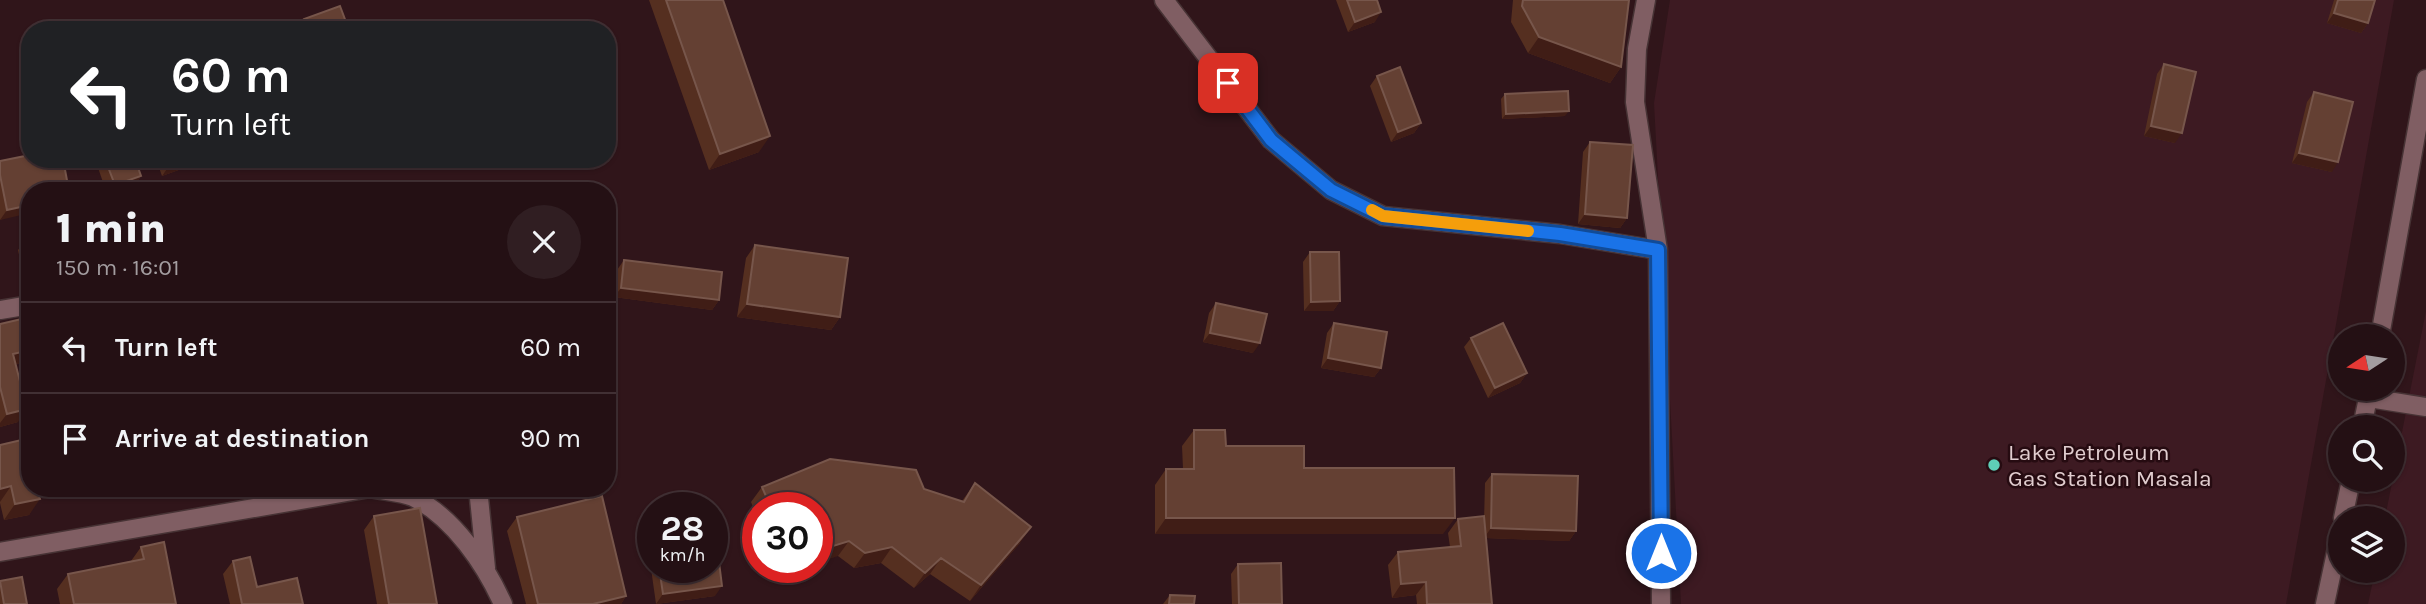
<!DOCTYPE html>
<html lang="en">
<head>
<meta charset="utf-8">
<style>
  :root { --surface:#241014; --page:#301e22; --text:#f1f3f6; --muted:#a39da0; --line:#413034 }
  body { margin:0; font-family:Karla,sans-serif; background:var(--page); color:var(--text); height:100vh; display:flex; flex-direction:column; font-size:26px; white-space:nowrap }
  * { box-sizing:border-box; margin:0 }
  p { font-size:23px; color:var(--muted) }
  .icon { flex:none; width:38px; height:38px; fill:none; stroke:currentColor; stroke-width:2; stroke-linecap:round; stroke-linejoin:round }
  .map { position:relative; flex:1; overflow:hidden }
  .sheet { position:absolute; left:21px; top:182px; width:595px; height:315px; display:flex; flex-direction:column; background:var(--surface); border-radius:28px; box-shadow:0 2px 5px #0004,0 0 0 2px var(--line) }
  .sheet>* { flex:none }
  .banner { position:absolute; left:21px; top:21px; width:595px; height:147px; border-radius:28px; box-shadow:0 2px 5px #0004,0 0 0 2px var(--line); background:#202124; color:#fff; overflow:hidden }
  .needle { width:46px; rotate:258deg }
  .fabs { position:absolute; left:2328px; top:324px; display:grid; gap:14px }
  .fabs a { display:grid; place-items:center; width:77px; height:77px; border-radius:50%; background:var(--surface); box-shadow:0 2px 5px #0004,0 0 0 2px var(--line); font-size:35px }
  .speed { position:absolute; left:637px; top:492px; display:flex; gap:14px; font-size:35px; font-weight:700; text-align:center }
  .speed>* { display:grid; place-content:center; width:91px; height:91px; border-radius:50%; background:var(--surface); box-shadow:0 2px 5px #0004,0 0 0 2px var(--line); line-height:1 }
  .speed small { font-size:18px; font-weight:400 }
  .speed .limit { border:10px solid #d22; background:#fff; color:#111 }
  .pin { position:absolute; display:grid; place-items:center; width:60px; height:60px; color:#fff; margin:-30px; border-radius:14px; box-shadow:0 4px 10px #0006 }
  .me { position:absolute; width:77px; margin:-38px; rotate:0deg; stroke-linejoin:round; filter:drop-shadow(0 0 5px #0008) }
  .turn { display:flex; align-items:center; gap:24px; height:147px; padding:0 35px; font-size:32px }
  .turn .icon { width:91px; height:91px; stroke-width:2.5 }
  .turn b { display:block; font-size:49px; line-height:60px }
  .round { display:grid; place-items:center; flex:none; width:74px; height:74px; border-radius:37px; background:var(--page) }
  .headline { display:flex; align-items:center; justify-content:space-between; height:119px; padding:0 35px }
  h1 { font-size:42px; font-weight:800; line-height:52px }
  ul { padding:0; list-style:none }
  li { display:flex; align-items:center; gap:21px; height:91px; padding:0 35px; border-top:2px solid var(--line) }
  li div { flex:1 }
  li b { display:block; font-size:26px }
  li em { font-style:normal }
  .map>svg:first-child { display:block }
  .built { fill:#3d1a22 }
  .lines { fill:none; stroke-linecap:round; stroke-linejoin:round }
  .minor-casing { stroke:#473335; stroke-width:21 }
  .tertiary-casing { stroke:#473335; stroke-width:21 }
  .minor { stroke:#805e63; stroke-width:18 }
  .tertiary { stroke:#805e63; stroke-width:18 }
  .wall { fill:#552f20 }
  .shaded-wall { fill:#401d16 }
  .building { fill:#644033; stroke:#77564b; stroke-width:2 }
  .route-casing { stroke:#114b97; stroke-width:18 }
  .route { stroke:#1a73e8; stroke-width:12 }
  .slow { stroke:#f59e0b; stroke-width:12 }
  .poi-dot { fill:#5eceb7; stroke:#260b11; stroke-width:2.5 }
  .labels { text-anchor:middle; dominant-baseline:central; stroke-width:5; stroke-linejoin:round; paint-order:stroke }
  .poi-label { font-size:23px; fill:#e1cdcf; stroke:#260b11; text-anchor:start }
</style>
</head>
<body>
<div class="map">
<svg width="2426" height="604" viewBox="0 0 2426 604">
  <rect width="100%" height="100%" fill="#30151a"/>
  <!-- built -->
  <path class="built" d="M 1670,0 L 2394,0 L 2286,604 L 1681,604 L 1654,103 Z
    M 2426,311 L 2426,604 L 2368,604 L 2375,571 L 2392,570 L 2392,518 L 2385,518 Z"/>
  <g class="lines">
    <defs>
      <path id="minor" d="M 1164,0 L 1271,140 L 1331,190 L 1383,216 L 1560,234 L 1658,250
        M 1646,0 L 1637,49 L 1635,102 L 1658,250 L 1661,604
        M 0,310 L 30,305
        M 2369,398 L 2426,407
        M 478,488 L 486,568
        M 0,552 L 370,488 C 383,491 401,492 413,497 C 454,518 485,564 503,604"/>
      <path id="tertiary" d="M 2380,336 L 2426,79
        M 2362,427 L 2370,388
        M 2343,518 L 2351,480
        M 2325,604 L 2340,534"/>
    </defs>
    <!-- minor casing -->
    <use href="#minor" class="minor-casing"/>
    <!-- tertiary casing -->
    <use href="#tertiary" class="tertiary-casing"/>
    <!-- minor -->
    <use href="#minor" class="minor"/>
    <!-- tertiary -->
    <use href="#tertiary" class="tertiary"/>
  </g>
  <!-- wall -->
  <path class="wall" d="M 649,0 L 723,0 L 759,152 L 709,170 Z
    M 1336,0 L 1377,0 L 1375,22 L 1348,32 Z
    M 1513,0 L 1629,0 L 1621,67 L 1610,83 L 1528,53 L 1511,22 Z
    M 2334,0 L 2375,0 L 2368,23 L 2361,33 L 2327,23 Z
    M 304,19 L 349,30 L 297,30 Z
    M 2164,64 L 2175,143 L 2144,136 L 2157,74 Z
    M 1377,76 L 1421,123 L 1414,133 L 1391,142 L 1370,86 Z
    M 2314,92 L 2332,172 L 2292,163 L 2307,102 Z
    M 1505,94 L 1565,116 L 1502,119 L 1501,99 Z
    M 1590,142 L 1627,218 L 1620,228 L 1578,224 L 1583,152 Z
    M 95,159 L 150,159 L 137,164 L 141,176 L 134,186 L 120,191 L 106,191 Z
    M 156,159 L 200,159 L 198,163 L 162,176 Z
    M 0,161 L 69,191 L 0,220 Z
    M 30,243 L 30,296 L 28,297 L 18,250 L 22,245 Z
    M 755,245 L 840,317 L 831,330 L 737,317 L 746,258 Z
    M 1310,252 L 1340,301 L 1333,311 L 1304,311 L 1303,262 Z
    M 624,260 L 719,300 L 712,310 L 614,297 L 617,270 Z
    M 1216,303 L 1253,353 L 1203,342 L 1209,313 Z
    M 30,317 L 30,361 L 16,364 L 18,422 L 0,427 L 0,324 Z
    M 1334,323 L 1381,368 L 1374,377 L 1321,368 L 1327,333 Z
    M 1471,338 L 1527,373 L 1520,383 L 1488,398 L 1464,347 Z
    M 30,424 L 30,438 L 27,428 Z
    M 1194,430 L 1226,446 L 1304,468 L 1443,534 L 1155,534 L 1155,485 L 1166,469 L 1183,469 L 1182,446 Z
    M 0,445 L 39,495 L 29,515 L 4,520 L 0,503 Z
    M 1492,474 L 1576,531 L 1569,541 L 1486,538 L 1492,604 L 1417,604 L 1416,595 L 1392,598 L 1388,565 L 1398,552 L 1450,547 L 1448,533 L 1458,519 L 1484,521 L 1485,483 Z
    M 975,483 L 1020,543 L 970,601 L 930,574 L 914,588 L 881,563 L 854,568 L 838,556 L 817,508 L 758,508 L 758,519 L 751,502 L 762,487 L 924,489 L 962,501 Z
    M 84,488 L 132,488 L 86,499 Z
    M 374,516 L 437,604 L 377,604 L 364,530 Z
    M 517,517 L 626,596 L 621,604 L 526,604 L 507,531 Z
    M 653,532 L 653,567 L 712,567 L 715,596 L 656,604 L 647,540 Z
    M 141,547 L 176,604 L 60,604 L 57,589 L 68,574 L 131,561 Z
    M 233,561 L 257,587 L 303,604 L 230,604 L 223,574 Z
    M 1238,564 L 1282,604 L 1232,604 L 1231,574 Z
    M 0,581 L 27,604 L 0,604 Z
    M 1170,595 L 1194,604 L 1163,604 Z"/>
  <!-- shaded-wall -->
  <path class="shaded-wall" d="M 1381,12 L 1375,22 L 1348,32 L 1355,22 Z
    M 2334,13 L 2368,23 L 2361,33 L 2327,23 Z
    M 1539,37 L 1621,67 L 1610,83 L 1528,53 Z
    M 1569,111 L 1565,116 L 1502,119 L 1506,114 Z
    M 1421,123 L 1414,133 L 1391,142 L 1398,132 Z
    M 2151,126 L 2182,133 L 2175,143 L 2144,136 Z
    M 770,136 L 759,152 L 709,170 L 720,154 Z
    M 2299,153 L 2338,162 L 2332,172 L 2292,163 Z
    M 133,159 L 150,159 L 127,168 Z
    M 187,159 L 200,159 L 198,163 L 162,176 L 169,166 Z
    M 141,176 L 134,186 L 120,191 L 111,191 L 115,185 Z
    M 30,205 L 30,213 L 0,220 L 7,210 Z
    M 1585,214 L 1627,218 L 1620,228 L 1578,224 Z
    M 621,288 L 719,300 L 712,310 L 614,297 Z
    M 1340,301 L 1333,311 L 1304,311 L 1311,302 Z
    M 747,304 L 840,317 L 831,330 L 737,317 Z
    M 1210,333 L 1260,343 L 1253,353 L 1203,342 Z
    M 30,350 L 30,361 L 4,367 L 13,354 Z
    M 1328,358 L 1381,368 L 1374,377 L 1321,368 Z
    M 1527,373 L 1520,383 L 1488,398 L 1495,388 Z
    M 27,409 L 18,422 L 0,427 L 0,423 L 7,414 Z
    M 11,486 L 0,502 L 0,489 Z
    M 32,488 L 69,488 L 25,498 Z
    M 94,488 L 132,488 L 86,499 Z
    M 40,499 L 29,515 L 4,520 L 15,504 Z
    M 1166,518 L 1455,518 L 1443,534 L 1155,534 Z
    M 1031,527 L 1020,543 L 970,601 L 981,585 Z
    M 1491,528 L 1576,531 L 1569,541 L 1484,538 Z
    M 849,541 L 838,556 L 817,563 L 817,551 Z
    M 892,547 L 881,563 L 854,568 L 865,553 Z
    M 941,558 L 930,574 L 914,588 L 925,573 Z
    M 1426,582 L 1416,595 L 1392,598 L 1401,584 Z
    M 722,586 L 715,596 L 656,604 L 663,594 Z
    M 626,596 L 621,604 L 593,604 Z"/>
  <!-- building -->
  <path class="building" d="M 666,0 L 723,0 L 770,136 L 720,154 Z
    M 1347,0 L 1377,0 L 1381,12 L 1355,22 Z
    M 1523,0 L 1629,0 L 1621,67 L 1539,37 L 1522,6 Z
    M 2338,0 L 2375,0 L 2368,23 L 2334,13 Z
    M 340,6 L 349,30 L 308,30 L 304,19 Z
    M 2164,64 L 2196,72 L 2182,133 L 2151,126 Z
    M 1400,67 L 1421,123 L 1398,132 L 1377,76 Z
    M 1568,91 L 1569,111 L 1506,114 L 1505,94 Z
    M 2314,92 L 2353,102 L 2338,162 L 2299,153 Z
    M 1590,142 L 1633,145 L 1627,218 L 1585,214 Z
    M 30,155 L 30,159 L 63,159 L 69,191 L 30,191 L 30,205 L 7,210 L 0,175 L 0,161 Z
    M 105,159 L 135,159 L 141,176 L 115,185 Z
    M 167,159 L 187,159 L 169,166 Z
    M 30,243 L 30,281 L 22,245 Z
    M 755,245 L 848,258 L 840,317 L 747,304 Z
    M 1310,252 L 1339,252 L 1340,301 L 1311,302 Z
    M 624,260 L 722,272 L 719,300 L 621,288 Z
    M 1216,303 L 1267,314 L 1260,343 L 1210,333 Z
    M 30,317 L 30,350 L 13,354 L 27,409 L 7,414 L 0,387 L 0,324 Z
    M 1334,323 L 1387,332 L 1381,368 L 1328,358 Z
    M 1503,323 L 1527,373 L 1495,388 L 1471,338 Z
    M 1194,430 L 1225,430 L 1226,446 L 1304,446 L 1304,468 L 1454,468 L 1455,518 L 1166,518 L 1166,469 L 1194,469 Z
    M 30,438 L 30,488 L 37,488 L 40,499 L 15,504 L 11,486 L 0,489 L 0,445 Z
    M 830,459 L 916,470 L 924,489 L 964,502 L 975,483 L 1031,527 L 981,585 L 941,558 L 925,573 L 892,547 L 865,553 L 849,541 L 817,551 L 817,508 L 771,508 L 762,487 Z
    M 1492,474 L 1578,476 L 1576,531 L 1491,528 Z
    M 602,496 L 626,596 L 593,604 L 538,604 L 517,517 Z
    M 420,508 L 437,604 L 389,604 L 374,516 Z
    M 1484,516 L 1492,604 L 1427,604 L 1426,582 L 1401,584 L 1398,552 L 1461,546 L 1458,519 Z
    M 714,522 L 722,586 L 663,594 L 659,567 L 712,567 L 712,523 Z
    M 164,542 L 176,604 L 74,604 L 68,574 L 144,559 L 141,547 Z
    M 250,557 L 257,587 L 297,578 L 303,604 L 242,604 L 233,561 Z
    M 1281,563 L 1282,604 L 1239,604 L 1238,564 Z
    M 22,577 L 27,604 L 4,604 L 0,581 Z
    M 1170,595 L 1195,596 L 1194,604 L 1169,604 Z"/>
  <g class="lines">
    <defs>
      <path id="route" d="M 1228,83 L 1271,140 L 1331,190 L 1383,216 L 1560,234 L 1658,250 L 1661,553"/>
    </defs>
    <!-- route casing -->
    <use href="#route" class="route-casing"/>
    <!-- route -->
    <use href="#route" class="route"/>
    <!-- slow -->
    <path class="slow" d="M 1372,210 L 1383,216 L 1528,231"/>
  </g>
  <!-- markers -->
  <circle class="poi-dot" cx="1994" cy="465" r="7"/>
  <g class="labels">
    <!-- poi labels -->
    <g class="poi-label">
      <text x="2008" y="452">Lake Petroleum<tspan x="2008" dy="26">Gas Station Masala</tspan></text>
    </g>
  </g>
</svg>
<div class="fabs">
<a><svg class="needle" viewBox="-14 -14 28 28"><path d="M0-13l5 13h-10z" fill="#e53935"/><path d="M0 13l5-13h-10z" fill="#a39da0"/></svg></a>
<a><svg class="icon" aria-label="search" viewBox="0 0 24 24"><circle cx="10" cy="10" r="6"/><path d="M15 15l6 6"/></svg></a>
<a><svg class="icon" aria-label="layers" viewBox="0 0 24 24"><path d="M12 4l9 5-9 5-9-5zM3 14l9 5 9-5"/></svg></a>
</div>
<div class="speed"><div>28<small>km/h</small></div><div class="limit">30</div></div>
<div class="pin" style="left:1228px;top:83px;background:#d93025"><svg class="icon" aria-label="arrive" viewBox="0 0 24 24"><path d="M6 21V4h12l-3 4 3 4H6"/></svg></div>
<svg class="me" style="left:1661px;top:553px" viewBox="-20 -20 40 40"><circle r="17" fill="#1a73e8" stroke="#fff" stroke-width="3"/><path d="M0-11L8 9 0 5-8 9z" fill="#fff"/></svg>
<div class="banner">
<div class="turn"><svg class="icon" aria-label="left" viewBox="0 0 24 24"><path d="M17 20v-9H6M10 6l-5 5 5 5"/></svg><div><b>60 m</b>Turn left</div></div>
</div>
<section class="sheet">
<div class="headline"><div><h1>1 min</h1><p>150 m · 16:01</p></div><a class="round"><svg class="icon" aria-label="close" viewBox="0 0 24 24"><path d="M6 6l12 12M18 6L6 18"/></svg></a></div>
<ul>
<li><svg class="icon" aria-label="left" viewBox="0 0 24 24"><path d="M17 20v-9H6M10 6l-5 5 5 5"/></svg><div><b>Turn left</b></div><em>60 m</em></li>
<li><svg class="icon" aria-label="arrive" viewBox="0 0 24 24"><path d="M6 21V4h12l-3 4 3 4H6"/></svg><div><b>Arrive at destination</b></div><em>90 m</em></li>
</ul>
</section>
</div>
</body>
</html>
